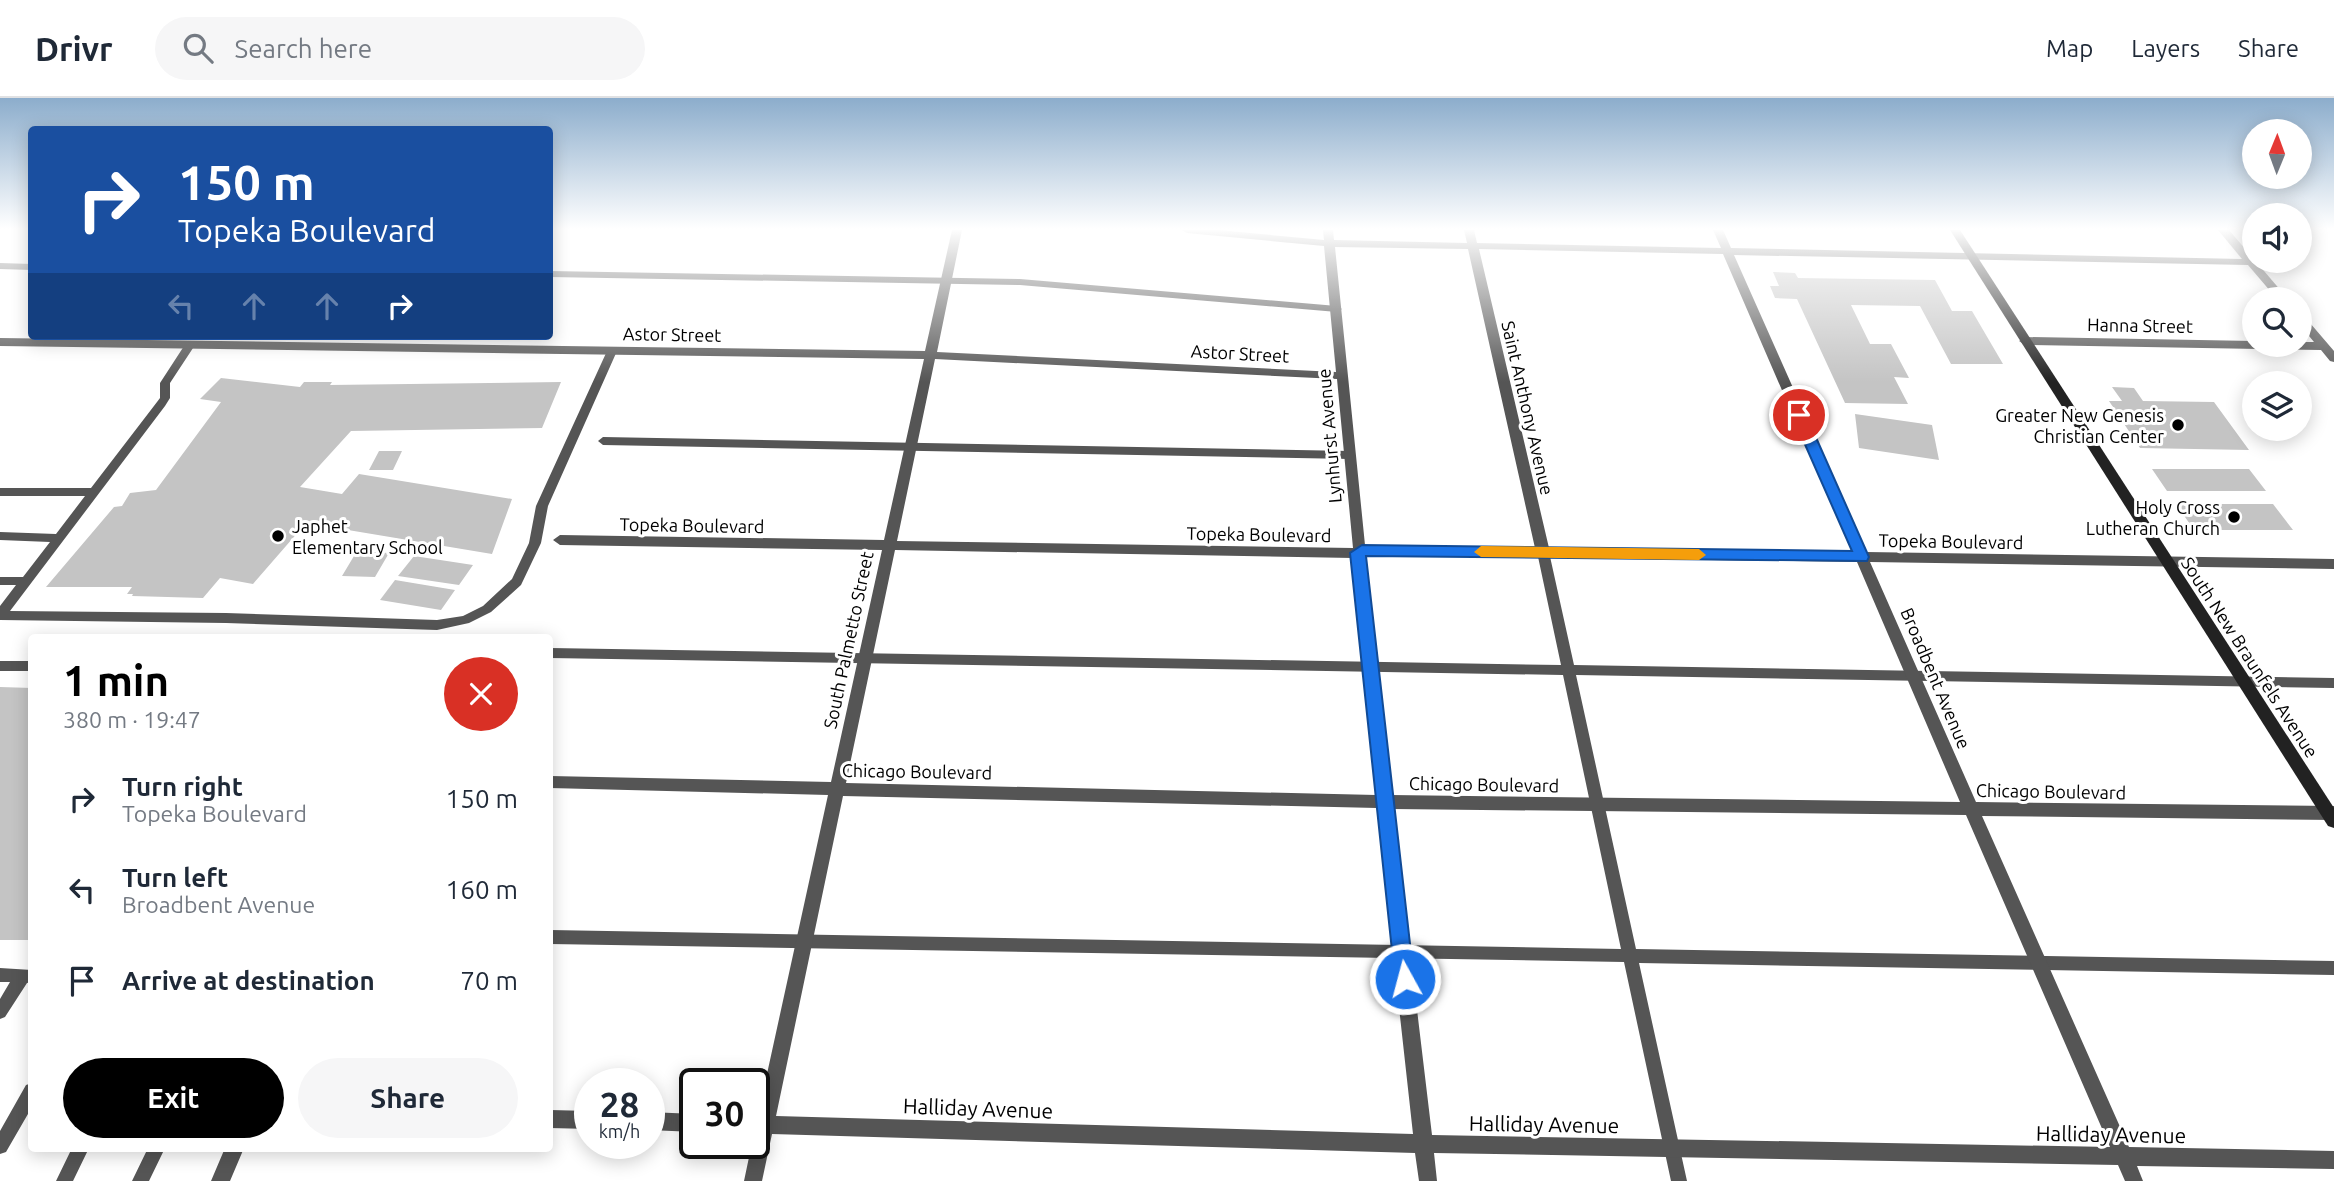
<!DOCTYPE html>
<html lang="en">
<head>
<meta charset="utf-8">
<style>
  :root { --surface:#fff; --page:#f6f6f7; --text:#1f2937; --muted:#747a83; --line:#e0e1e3; --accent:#000 }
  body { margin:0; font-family:Ubuntu,sans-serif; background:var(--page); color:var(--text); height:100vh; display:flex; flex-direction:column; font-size:26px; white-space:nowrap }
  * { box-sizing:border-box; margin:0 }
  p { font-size:23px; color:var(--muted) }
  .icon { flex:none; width:38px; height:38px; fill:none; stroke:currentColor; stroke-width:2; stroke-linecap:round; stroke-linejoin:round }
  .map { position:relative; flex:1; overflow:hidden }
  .details { position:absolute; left:28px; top:536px; width:525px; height:518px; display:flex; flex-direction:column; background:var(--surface); border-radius:7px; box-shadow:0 4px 18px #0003 }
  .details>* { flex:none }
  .guide { position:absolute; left:28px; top:28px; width:525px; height:214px; border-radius:7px; box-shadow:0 4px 18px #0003; background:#1a4fa0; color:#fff; overflow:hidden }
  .needle { width:46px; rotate:1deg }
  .tools { position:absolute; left:2242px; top:21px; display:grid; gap:14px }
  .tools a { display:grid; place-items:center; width:70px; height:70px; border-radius:50%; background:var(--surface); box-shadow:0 4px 18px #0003; font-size:35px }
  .speed { position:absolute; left:574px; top:970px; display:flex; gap:14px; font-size:35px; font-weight:700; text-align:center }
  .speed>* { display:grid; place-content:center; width:91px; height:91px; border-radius:50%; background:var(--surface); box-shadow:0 4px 18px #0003; line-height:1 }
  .speed small { font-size:18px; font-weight:400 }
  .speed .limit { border:4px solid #111; border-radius:10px; background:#fff; color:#111 }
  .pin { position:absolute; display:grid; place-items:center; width:60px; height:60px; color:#fff; margin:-30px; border:4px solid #fff; border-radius:50%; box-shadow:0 2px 7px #0007 }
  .me { position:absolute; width:77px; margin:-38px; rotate:353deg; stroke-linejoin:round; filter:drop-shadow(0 0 5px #0008) }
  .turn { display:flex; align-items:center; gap:24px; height:147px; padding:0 35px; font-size:32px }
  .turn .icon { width:91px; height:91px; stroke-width:2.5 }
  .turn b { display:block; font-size:49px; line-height:60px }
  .lanes { display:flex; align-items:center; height:66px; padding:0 35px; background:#0003; justify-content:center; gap:35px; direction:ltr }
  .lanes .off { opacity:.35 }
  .round { display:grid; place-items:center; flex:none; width:74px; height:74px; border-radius:37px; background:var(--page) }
  .headline { display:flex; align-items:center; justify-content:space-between; height:119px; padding:0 35px }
  h1 { font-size:42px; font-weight:600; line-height:52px; color:var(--accent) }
  .action { display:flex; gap:14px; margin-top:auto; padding:14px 35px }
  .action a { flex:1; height:80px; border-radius:42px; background:var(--accent); color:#fff; font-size:28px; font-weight:600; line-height:80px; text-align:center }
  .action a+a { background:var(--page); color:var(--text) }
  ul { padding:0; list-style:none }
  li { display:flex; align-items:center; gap:21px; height:91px; padding:0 35px }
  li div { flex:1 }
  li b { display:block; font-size:26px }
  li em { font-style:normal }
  header { display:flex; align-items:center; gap:42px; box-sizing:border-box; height:98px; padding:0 35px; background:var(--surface); border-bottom:2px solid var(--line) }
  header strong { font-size:33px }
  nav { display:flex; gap:38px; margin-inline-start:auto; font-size:24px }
  .search { width:490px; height:63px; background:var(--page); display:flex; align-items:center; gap:18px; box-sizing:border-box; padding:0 24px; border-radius:38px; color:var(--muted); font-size:26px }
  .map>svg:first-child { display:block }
  .building { fill:#c4c4c4 }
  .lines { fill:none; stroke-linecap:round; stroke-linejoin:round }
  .lane { fill:#555; fill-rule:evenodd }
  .street { fill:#555; fill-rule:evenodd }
  .secondary { fill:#222; fill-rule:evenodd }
  .route { fill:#1a73e8; stroke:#114b97; stroke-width:2 }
  .slow { fill:#f59e0b }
  .poi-dot { fill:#000; stroke:#fff; stroke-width:2.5 }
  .labels { text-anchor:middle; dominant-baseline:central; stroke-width:6; stroke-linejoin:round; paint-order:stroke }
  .street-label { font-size:18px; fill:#000; stroke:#fff }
  .poi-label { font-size:18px; fill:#000; stroke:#fff; text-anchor:end }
  .near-street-label { font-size:21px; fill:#000; stroke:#fff }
</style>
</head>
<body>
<header>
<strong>Drivr</strong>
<div class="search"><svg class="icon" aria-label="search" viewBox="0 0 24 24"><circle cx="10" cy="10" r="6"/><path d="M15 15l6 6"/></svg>Search here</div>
<nav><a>Map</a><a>Layers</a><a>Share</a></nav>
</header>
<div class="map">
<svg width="2334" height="1083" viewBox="0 0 2334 1083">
  <rect width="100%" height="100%" fill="#fff"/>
  <!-- building -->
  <path class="building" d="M 1773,174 L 1795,175 L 1798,180 L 1935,182 L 1952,213 L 1972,213 L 2003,266 L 1951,266 L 1920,208 L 1851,207 L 1870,246 L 1891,246 L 1909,280 L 1894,279 L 1908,306 L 1845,305 L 1797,201 L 1775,200 L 1770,188 L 1779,188 Z
    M 221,280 L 300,289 L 304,284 L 332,284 L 330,287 L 561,284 L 542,330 L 351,333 L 300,389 L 342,396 L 359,376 L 512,401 L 492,456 L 306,425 L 253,486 L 220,480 L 203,500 L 132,498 L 133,496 L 127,496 L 132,489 L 46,489 L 114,409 L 122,408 L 130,395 L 156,392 L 221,304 L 200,301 Z
    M 2112,289 L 2134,290 L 2143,303 L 2214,304 L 2249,352 L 2140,350 L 2109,303 L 2122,303 Z
    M 1855,316 L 1932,327 L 1939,362 L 1859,350 Z
    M 379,353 L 402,353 L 393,372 L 369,372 Z
    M 2152,371 L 2249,371 L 2266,393 L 2167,393 Z
    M 2176,406 L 2273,406 L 2293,432 L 2194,432 Z
    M 357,453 L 389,455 L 375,479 L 342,478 Z
    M 414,458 L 473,467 L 459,487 L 398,478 Z
    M 395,482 L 455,492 L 441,512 L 380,502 Z
    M 0,589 L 32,590 L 32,839 L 29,842 L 0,842 Z"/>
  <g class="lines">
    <!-- lane -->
    <path class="lane" d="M 0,165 L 32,166 L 32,172 L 0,171 Z
      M 550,173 L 1020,181 L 1337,208 L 1342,211 L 1337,214 L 1020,187 L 550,179 Z
      M 190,244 L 195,247 L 170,285 L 170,300 L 165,308 L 10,513 L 226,515 L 437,522 L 463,518 L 483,508 L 512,481 L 529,445 L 536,408 L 607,253 L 612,250 L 617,253 L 548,408 L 541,445 L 521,487 L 491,514 L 469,525 L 437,532 L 226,525 L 0,522 L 0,508 L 16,487 L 0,487 L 0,479 L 23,479 L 50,444 L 0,442 L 0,434 L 56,436 L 85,398 L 0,398 L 0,390 L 91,390 L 157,304 L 160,300 L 160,285 L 186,245 Z
      M 603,339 L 1350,353 L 1355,357 L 1350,361 L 603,347 L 598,343 Z
      M 1543,450 L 1549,454 L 1574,567 L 2334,580 L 2334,590 L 1576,577 L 1636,851 L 2334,863 L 2334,877 L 1639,865 L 1687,1083 L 1671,1083 L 1624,864 L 550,846 L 550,832 L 1621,851 L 1563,577 L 550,560 L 550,550 L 1561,567 L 1537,454 Z
      M 0,563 L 32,563 L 32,573 L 0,573 Z
      M 0,870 L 32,872 L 32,884 L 27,885 L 5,919 L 0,921 L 0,901 L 10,884 L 0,884 Z
      M 32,985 L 32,1009 L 6,1054 L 0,1056 L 0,1033 L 26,987 Z
      M 72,1050 L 89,1050 L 73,1083 L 56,1083 Z
      M 148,1050 L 165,1050 L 149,1083 L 132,1083 Z"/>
    <!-- street -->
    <path class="street" d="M 952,132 L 962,132 L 937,254 L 1336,274 L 1324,148 L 1187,135 L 1182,132 L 1218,132 L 1324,142 L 1323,132 L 1333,132 L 1334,142 L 1467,145 L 1464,132 L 1474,132 L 1477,145 L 1721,150 L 1713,132 L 1723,132 L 1731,150 L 2242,161 L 2218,132 L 2229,132 L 2288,201 L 2277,201 L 2248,167 L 1734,157 L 1866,454 L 2334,461 L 2334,471 L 1870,464 L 1976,704 L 2334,708 L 2334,722 L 1982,718 L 2129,1049 L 2334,1053 L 2334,1071 L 2137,1068 L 2143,1083 L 2125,1083 L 2118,1067 L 1434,1055 L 1437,1083 L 1419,1083 L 1415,1055 L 772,1036 L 762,1083 L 744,1083 L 752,1045 L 754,1045 L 754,1017 L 758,1017 L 828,697 L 550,690 L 550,678 L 831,684 L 882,452 L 560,447 L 553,442 L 560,437 L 884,442 L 924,261 L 0,248 L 0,240 L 925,253 ZM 1335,149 L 1468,151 L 1535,450 L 1365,447 ZM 1479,151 L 1723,156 L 1852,454 L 1549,450 ZM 935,261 L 1337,281 L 1353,450 L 897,443 ZM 895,452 L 1353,460 L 1376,697 L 846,685 ZM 1366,457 L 1857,464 L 1960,704 L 1391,697 ZM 843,698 L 1377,710 L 1413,1036 L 776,1018 ZM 1393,711 L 1966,717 L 2110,1049 L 1432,1037 Z
      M 2300,217 L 2304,218 L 2334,253 L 2334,264 L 2330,263 L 2321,252 L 2025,247 L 2019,243 L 2025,239 L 2254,243 L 2254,247 L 2300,247 L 2300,244 L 2314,244 L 2300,227 Z
      M 550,1012 L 590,1013 L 590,1031 L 550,1030 Z
      M 649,1014 L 695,1016 L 695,1034 L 649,1032 Z
      M 225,1050 L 244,1050 L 230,1083 L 211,1083 Z"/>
    <!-- secondary -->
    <path class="secondary" d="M 1950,132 L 1960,132 L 2334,710 L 2334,730 L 2328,728 Z"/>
  </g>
  <!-- sky -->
  <linearGradient id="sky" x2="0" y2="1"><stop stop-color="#8cadcc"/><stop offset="0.46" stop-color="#fff"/><stop offset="1" stop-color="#fff" stop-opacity="0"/></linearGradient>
  <rect width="2334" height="284" fill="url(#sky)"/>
  <!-- route -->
  <path class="route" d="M 1799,312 L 1806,317 L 1869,459 L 1867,463 L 1366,458 L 1414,881 L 1411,888 L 1405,890 L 1398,888 L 1395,881 L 1350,455 L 1362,447 L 1852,453 L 1792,317 Z"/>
  <!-- slow -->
  <path class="slow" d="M 1481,448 L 1699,451 L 1706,457 L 1699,462 L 1481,459 L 1474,454 Z"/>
  <!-- markers -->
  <g class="poi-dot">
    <circle cx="2178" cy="327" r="7"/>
    <circle cx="2234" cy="419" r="7"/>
    <circle cx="278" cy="438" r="7"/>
  </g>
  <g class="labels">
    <!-- street labels -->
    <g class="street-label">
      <text transform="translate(2140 227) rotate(1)">Hanna Street</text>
      <text transform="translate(672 236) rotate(1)">Astor Street</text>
      <text transform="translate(1240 255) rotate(3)">Astor Street</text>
      <text transform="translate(1528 310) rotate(77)">Saint Anthony Avenue</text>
      <text transform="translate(1329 338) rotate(-95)">Lynhurst Avenue</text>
      <text transform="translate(692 427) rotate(1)">Topeka Boulevard</text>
      <text transform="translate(1259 436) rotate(1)">Topeka Boulevard</text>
      <text transform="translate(1951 443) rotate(1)">Topeka Boulevard</text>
      <text transform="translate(848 542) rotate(-78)">South Palmetto Street</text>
      <text transform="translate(2250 559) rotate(57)">South New Braunfels Avenue</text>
      <text transform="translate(1936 580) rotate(67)">Broadbent Avenue</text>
      <text transform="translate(917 673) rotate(1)">Chicago Boulevard</text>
      <text transform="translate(1484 686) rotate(1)">Chicago Boulevard</text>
      <text transform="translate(2051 693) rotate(1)">Chicago Boulevard</text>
    </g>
    <!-- poi labels -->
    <g class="poi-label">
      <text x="2164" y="317">Greater New Genesis<tspan x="2164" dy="21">Christian Center</tspan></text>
      <text x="2220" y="409">Holy Cross<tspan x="2220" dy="21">Lutheran Church</tspan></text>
      <text x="292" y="428" text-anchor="start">Japhet<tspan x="292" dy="21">Elementary School</tspan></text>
    </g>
    <!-- near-street labels -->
    <g class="near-street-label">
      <text transform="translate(978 1010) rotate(2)">Halliday Avenue</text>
      <text transform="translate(1544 1026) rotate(1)">Halliday Avenue</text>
      <text transform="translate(2111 1036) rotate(1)">Halliday Avenue</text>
    </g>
  </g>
</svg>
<div class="tools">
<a><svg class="needle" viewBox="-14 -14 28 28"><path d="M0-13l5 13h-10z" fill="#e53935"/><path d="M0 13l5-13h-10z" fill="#747a83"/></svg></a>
<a><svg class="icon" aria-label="sound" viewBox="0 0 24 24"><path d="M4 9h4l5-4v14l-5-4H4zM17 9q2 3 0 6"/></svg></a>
<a><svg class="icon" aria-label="search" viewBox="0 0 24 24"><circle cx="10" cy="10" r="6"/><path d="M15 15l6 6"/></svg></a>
<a><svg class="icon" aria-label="layers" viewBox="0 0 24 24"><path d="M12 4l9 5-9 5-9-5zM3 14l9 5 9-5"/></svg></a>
</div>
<div class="speed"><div>28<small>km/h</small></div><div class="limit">30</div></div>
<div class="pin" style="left:1799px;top:317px;background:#d93025"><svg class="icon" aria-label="arrive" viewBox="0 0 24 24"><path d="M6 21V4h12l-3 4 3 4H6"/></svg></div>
<svg class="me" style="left:1405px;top:881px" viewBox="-20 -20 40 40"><circle r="17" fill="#1a73e8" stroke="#fff" stroke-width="3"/><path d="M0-11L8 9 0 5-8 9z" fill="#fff"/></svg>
<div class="guide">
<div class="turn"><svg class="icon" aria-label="right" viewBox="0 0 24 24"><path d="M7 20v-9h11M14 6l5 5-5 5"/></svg><div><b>150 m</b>Topeka Boulevard</div></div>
<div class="lanes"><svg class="icon off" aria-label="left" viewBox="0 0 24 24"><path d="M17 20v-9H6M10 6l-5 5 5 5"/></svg><svg class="icon off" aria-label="ahead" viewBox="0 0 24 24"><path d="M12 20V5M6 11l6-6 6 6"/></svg><svg class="icon off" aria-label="ahead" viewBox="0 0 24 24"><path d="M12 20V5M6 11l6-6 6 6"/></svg><svg class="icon" aria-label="right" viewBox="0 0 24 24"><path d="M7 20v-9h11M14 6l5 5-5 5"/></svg></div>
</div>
<section class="details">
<div class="headline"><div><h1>1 min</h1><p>380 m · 19:47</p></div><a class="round" style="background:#d93025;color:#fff"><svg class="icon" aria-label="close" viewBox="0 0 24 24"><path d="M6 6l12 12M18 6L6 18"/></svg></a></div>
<ul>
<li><svg class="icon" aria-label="right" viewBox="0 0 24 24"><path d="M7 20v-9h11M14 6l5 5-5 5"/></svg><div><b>Turn right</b><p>Topeka Boulevard</p></div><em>150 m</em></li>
<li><svg class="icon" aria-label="left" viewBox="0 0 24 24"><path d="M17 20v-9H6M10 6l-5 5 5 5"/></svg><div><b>Turn left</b><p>Broadbent Avenue</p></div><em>160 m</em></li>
<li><svg class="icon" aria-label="arrive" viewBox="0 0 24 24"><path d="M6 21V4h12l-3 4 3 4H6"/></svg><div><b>Arrive at destination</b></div><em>70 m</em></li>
</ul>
<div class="action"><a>Exit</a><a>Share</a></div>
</section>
</div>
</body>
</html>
